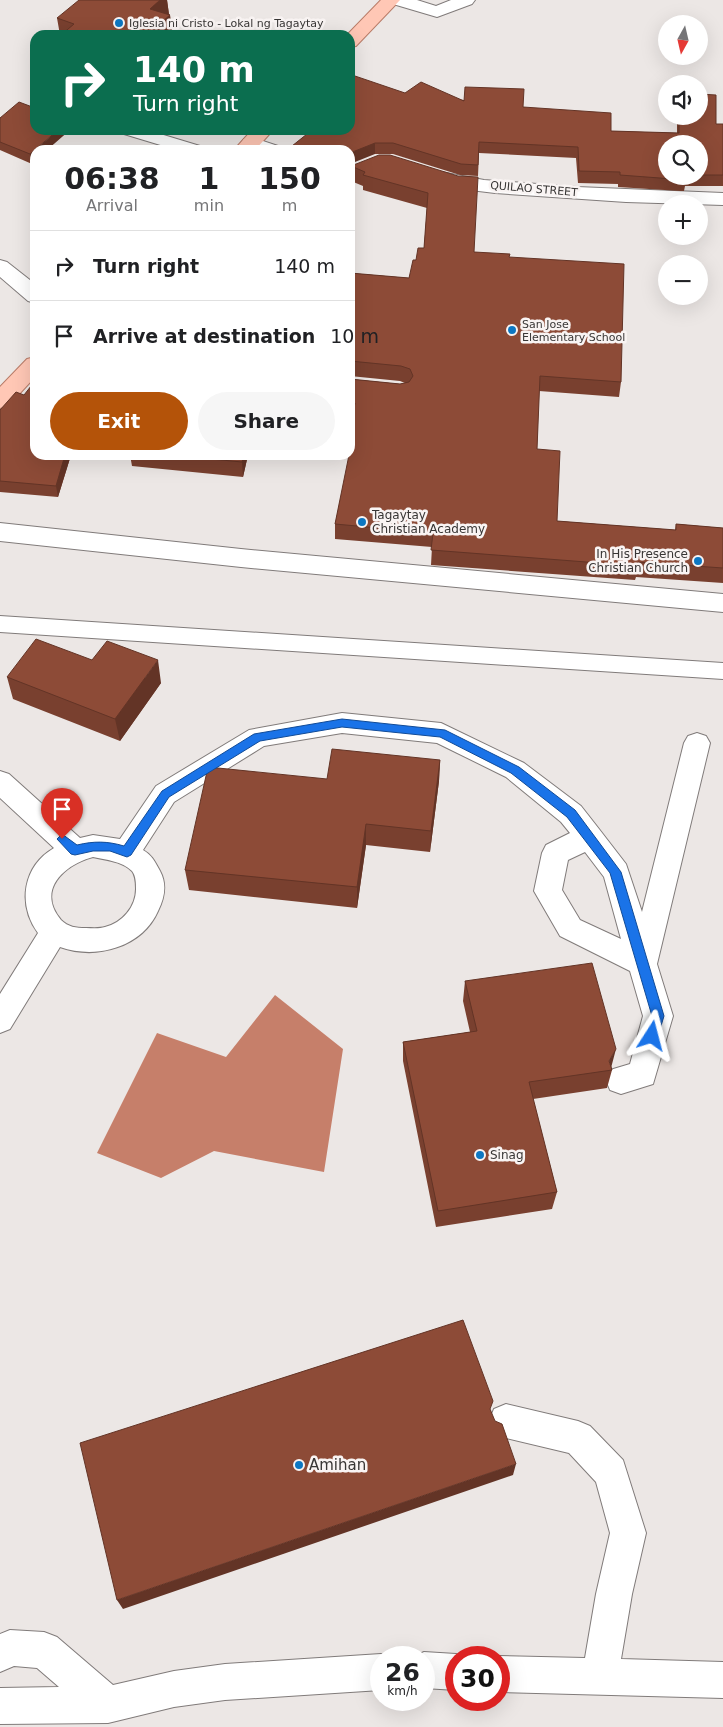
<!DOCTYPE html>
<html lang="en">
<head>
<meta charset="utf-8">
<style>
  :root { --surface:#fff; --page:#f6f6f6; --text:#202124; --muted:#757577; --line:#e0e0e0; --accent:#b45309 }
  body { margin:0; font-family:"DejaVu Sans",sans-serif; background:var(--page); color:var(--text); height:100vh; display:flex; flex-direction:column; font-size:19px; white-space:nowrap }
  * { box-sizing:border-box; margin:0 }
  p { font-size:16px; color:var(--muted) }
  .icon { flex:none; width:28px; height:28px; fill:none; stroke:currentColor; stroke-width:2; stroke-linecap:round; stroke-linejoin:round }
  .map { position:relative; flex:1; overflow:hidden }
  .drawer { position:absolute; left:30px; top:145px; width:325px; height:315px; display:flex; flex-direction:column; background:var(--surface); border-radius:15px; box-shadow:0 5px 20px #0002 }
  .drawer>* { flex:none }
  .banner { position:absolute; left:30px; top:30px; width:325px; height:105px; border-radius:15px; box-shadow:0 5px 20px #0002; background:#0b6e4f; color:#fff; overflow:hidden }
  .needle { width:32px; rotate:188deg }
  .buttons { position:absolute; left:658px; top:15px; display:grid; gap:10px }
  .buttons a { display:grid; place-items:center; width:50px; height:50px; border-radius:50%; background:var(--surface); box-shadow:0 5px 20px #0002; font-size:25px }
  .speed { position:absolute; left:370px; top:1646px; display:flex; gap:10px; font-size:25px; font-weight:700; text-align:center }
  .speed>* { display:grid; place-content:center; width:65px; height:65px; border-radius:50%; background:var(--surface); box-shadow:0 5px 20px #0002; line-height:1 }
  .speed small { font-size:12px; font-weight:400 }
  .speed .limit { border:8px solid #d22; background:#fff; color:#111 }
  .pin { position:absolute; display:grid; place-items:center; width:42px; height:42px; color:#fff; margin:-51px -21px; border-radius:50% 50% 50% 0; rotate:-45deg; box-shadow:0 0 5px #0007 }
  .pin .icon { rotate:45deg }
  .me { position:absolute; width:55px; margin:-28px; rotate:9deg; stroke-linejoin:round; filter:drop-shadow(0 0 4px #0008) }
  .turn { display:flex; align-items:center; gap:18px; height:105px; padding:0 20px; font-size:22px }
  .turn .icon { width:65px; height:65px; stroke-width:2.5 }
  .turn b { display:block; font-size:35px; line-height:42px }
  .eta { display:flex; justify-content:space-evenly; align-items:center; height:85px; text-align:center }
  .eta b { font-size:30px; font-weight:700; line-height:35px }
  .primary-button { display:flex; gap:10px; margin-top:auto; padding:10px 20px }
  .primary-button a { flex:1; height:58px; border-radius:30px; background:var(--accent); color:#fff; font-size:20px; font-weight:700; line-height:58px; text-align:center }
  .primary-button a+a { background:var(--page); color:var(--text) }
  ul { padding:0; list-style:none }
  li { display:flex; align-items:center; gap:15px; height:70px; padding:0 20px; border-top:1px solid var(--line) }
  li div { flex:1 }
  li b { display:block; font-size:19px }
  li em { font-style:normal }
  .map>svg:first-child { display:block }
  .water { fill:#c67f6a }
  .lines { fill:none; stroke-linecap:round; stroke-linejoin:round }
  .service-casing { stroke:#807b7a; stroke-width:2 }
  .minor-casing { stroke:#807b7a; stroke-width:2 }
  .primary-casing { stroke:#b97c68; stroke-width:2 }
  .service { fill:#fff; fill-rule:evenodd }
  .minor { fill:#fff; fill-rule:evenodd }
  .primary { fill:#ffc7b5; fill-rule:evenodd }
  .wall { fill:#79402f; fill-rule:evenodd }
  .shaded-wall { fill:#633426 }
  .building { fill:#8d4b37; stroke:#633426 }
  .route { fill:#1a73e8; stroke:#114b97 }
  .poi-dot { fill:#0d77c2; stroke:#f9f4f3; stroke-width:2 }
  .labels { text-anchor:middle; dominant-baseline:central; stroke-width:5; stroke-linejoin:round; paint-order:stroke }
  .far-poi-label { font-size:11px; fill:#383635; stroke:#f9f4f3; text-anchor:start }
  .far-street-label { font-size:11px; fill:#383635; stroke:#f9f4f3 }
  .poi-label { font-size:12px; fill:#383635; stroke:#f9f4f3; text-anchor:start }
  .near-poi-label { font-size:15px; fill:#383635; stroke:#f9f4f3; text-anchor:start }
</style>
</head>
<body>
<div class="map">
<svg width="723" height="1727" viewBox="0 0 723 1727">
  <rect width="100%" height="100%" fill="#ece7e5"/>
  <!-- water -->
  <path class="water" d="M 275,995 L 343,1049 L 324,1172 L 214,1151 L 161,1178 L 97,1153 L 157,1033 L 226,1057 Z"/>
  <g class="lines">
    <defs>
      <path id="service" d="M 122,130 L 147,130 L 200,146 L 202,150 L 177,150 L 124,134 Z
        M 0,616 L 723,663 L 723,679 L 0,632 Z"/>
      <path id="minor" d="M 390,0 L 417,0 L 436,6 L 451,0 L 475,0 L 472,4 L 437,17 L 393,4 Z
        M 251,137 L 278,146 L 281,150 C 269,150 249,154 241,143 L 244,139 Z
        M 441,172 L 484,180 L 577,187 L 723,193 L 723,205 L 626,202 L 495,193 L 462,189 L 434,182 L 431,178 L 434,174 Z
        M 0,260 L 7,262 L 35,284 L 35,303 L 28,301 L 0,277 Z
        M 0,523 L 241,549 L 723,594 L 723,612 L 241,567 L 0,541 Z
        M 342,713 L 441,723 L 524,763 L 581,806 L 599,829 L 626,864 L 642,912 L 684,743 L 688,736 L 697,733 L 706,736 L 710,743 L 657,964 L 673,1016 L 653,1084 L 621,1094 L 610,1090 L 606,1080 L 610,1070 L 630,1064 L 643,1016 L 630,971 L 560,936 L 534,891 L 542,853 L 546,845 L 570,833 L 561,822 L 506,777 L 437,743 L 342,733 L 264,746 L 174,802 L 143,850 C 152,855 155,862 160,871 C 167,884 165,897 158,911 C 142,947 97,960 60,947 L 10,1029 L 0,1033 L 0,994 L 38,933 C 17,904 23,866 54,848 L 0,798 L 0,771 L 9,774 L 80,838 L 93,835 L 120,839 L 156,786 L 249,730 ZM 585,852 L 604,877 L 621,939 L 580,920 L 562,890 L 568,860 ZM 93,857 C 106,860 122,861 132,871 C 136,876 136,883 136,889 C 136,907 122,923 105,927 C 99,929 92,928 86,928 C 76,928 68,927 61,920 C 36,890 64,865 93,857 Z
        M 506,1404 L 578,1421 L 590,1426 L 623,1460 L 646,1533 L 632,1594 L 621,1659 L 723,1662 L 723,1698 L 499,1692 L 499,1658 L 495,1658 L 499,1656 L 585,1658 L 596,1594 L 610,1533 L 596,1482 L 569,1453 L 506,1438 L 494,1433 L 489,1421 L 494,1409 Z
        M 10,1630 L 44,1632 L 57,1637 L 113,1685 L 174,1671 L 225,1664 L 381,1654 L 390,1658 L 381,1658 L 381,1690 L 225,1700 L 174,1707 L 108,1723 L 0,1724 L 0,1688 L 59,1687 L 37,1668 L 14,1666 L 0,1672 L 0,1634 Z
        M 424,1652 L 456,1654 L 465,1658 L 456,1658 L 456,1690 L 424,1688 L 424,1658 L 411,1658 Z"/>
      <path id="primary" d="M 381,0 L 400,0 L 356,46 L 350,47 L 350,35 L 347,35 Z
        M 252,130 L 273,130 L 255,150 L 234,150 Z
        M 35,357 L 35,377 L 8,406 L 0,408 L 0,387 L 27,359 Z"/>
    </defs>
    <!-- service casing -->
    <use href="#service" class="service-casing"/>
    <!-- minor casing -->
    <use href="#minor" class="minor-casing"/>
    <!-- primary casing -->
    <use href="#primary" class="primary-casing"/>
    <!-- service -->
    <use href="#service" class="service"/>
    <!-- minor -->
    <use href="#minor" class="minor"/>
    <!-- primary -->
    <use href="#primary" class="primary"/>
  </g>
  <!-- wall -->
  <path class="wall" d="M 167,0 L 169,14 L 170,15 L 172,35 L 60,35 L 57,18 Z
    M 405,93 L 523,107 L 611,131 L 677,133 L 677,116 L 699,116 L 716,124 L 723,124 L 723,186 L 685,186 L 684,191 L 680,191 L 618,187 L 618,184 L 578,183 L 576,158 L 479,153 L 478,176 L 460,175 L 393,154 L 375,154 L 350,150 L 292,150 L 292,146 ZM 699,144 L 699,176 L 666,176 Z
    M 35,108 L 32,164 L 0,150 L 0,118 Z
    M 351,166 L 458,176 L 474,252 L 509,257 L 621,382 L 619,397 L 539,391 L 537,449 L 557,521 L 675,530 L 676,524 L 723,528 L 723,583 L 636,577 L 635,580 L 431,565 L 432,547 L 335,539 L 335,524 L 350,455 L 350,429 L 352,418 L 350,418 L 350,379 L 400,384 L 405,383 L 400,381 L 350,376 L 350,273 L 409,278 L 416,260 L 424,248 L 427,208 L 363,190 L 363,186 L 351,181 Z
    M 0,410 L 71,455 L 58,497 L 0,492 Z
    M 130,455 L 248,455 L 243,477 L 132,466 Z
    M 92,660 L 161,683 L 120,741 L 13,699 L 7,677 Z
    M 440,760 L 439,781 L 430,852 L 366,845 L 357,908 L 189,890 L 185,870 L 327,779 Z
    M 465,981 L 611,1066 L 612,1070 L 607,1088 L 533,1099 L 557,1192 L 552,1209 L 436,1227 L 403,1061 L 403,1042 L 470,1032 L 463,1001 Z"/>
  <!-- shaded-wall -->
  <path class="shaded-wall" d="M 160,0 L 167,0 L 169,15 L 150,9 Z
    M 170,15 L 172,35 L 147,35 Z
    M 58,130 L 70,130 L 47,150 L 35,150 Z
    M 375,143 L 375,154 L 350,164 L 350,153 Z
    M 35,150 L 35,161 L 32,164 L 30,154 Z
    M 65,455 L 71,455 L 58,497 L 56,486 Z
    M 244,455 L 248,455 L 243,477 L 242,462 Z
    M 158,660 L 161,683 L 120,741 L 115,719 Z
    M 440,760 L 439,781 L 430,852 L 431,831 Z
    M 366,824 L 366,845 L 357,908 L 357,887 Z
    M 616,1049 L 611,1068 L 609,1061 Z
    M 516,1464 L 513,1475 L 123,1609 L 117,1600 Z"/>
  <!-- building -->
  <path class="building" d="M 79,0 L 160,0 L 150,9 L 170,15 L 147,35 L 61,35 L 74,24 L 57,18 Z
    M 352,75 L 405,93 L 421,82 L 464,101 L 465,87 L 524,89 L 523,107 L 611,113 L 611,131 L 679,133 L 679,116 L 699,116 L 699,94 L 716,95 L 716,124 L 723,124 L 723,175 L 699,175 L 699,144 L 666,144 L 666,176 L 686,176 L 686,180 L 620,175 L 620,172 L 579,171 L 578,147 L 479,142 L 478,165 L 461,164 L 393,143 L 375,143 L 350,153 L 350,150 L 302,150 L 292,146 L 312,130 L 350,130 L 350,77 Z
    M 19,102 L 35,108 L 35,130 L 58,130 L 30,154 L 0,142 L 0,118 Z
    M 379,155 L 390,155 L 458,176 L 478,177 L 474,252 L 510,254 L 509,257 L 624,264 L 621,382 L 540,376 L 537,449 L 560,451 L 557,521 L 676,530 L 676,524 L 723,528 L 723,568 L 638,562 L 638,566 L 431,550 L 433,533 L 335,524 L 349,455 L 350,455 L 350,451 L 353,439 L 350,438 L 350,429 L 355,403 L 350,403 L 350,379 L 400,384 L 409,382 L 413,376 L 410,369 L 401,366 L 350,361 L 350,273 L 409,278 L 413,260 L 416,260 L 418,248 L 424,248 L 428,193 L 363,175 L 365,172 L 351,166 Z
    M 35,381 L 35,455 L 65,455 L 56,486 L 0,481 L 0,410 L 16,392 L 24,395 Z
    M 170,455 L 244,455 L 242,462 Z
    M 36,639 L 92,660 L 107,641 L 158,660 L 115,719 L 7,677 Z
    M 332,749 L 440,760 L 431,831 L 366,824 L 357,887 L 185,870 L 208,767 L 327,779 Z
    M 592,963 L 616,1049 L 609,1061 L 612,1070 L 529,1082 L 557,1192 L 438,1211 L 403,1042 L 477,1031 L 465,981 Z
    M 463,1320 L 493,1401 L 490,1409 L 495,1421 L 502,1424 L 516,1464 L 117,1600 L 80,1443 Z"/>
  <!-- route -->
  <path class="route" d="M 342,719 L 445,730 L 519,767 L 575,810 L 621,872 L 664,1016 L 657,1039 L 652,1041 L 648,1039 L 646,1036 L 652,1016 L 610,873 L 567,817 L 511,773 L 440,737 L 342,727 L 260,741 L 169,797 L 131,855 L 127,857 L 110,851 L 93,851 L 75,855 L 71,854 L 57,839 L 62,834 L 77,845 C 94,841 107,841 124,846 L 162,791 L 254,734 Z"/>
  <!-- markers -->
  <g class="poi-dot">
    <circle cx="119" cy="23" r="5"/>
    <circle cx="512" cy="330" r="5"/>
    <circle cx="362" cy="522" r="5"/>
    <circle cx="698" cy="561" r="5"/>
    <circle cx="480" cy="1155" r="5"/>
    <circle cx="299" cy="1465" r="5"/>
  </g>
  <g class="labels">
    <!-- far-poi labels -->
    <g class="far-poi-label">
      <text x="129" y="23">Iglesia ni Cristo - Lokal ng Tagaytay</text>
      <text x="522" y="324">San Jose<tspan x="522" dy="13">Elementary School</tspan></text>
    </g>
    <!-- far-street labels -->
    <g class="far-street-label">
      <text transform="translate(534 189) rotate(5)">QUILAO STREET</text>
    </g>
    <!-- poi labels -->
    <g class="poi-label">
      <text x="372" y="515">Tagaytay<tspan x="372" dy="14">Christian Academy</tspan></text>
      <text x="688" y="554" text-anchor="end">In His Presence<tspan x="688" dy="14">Christian Church</tspan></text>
      <text x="490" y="1155">Sinag</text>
    </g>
    <!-- near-poi labels -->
    <g class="near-poi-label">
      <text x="309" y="1465">Amihan</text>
    </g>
  </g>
</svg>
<div class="buttons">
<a><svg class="needle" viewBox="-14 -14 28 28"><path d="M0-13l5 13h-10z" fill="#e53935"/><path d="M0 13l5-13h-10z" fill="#757577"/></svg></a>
<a><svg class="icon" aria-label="sound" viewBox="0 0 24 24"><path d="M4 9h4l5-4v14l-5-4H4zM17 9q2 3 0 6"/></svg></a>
<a><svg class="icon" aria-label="search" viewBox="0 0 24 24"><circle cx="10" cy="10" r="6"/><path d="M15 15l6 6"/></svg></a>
<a>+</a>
<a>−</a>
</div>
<div class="speed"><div>26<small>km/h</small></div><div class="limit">30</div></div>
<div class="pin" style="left:62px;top:839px;background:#d93025"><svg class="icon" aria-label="arrive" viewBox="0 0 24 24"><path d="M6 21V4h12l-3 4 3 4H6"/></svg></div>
<svg class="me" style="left:652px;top:1036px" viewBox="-20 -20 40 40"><path d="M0-17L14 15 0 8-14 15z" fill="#1a73e8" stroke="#fff" stroke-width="4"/></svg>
<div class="banner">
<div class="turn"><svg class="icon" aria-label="right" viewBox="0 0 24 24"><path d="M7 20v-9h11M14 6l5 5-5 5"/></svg><div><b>140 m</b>Turn right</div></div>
</div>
<section class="drawer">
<div class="eta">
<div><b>06:38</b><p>Arrival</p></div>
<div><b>1</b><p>min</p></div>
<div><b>150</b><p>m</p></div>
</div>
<ul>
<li><svg class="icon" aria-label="right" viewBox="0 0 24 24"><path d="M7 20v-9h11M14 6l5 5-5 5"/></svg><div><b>Turn right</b></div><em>140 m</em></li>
<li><svg class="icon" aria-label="arrive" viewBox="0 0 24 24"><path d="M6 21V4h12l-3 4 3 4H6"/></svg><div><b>Arrive at destination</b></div><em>10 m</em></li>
</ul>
<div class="primary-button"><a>Exit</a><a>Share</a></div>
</section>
</div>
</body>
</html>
